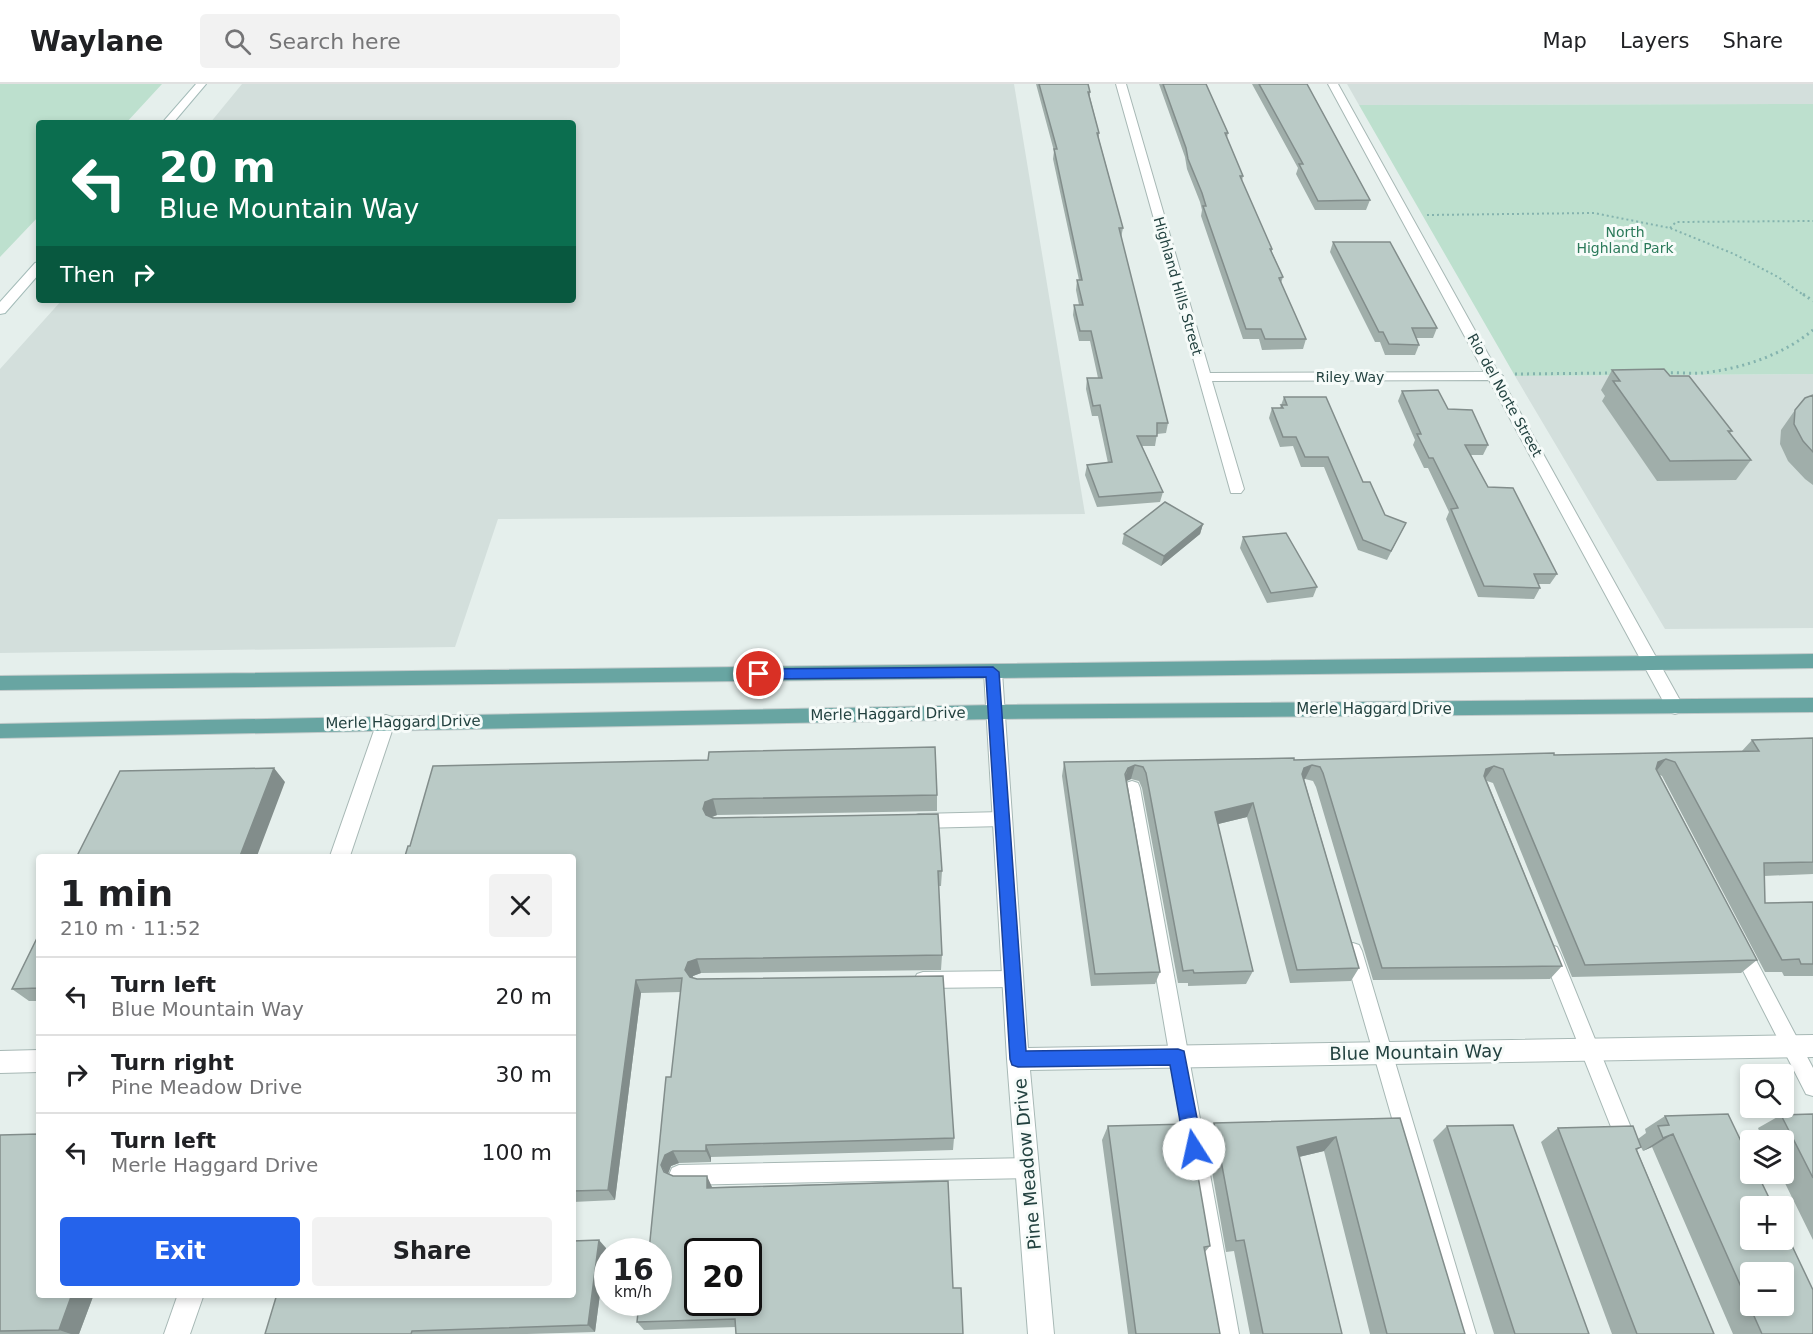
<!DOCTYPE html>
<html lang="en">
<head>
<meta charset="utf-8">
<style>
  :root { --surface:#fff; --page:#f2f2f2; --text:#202124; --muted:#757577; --line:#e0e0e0; --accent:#2563eb }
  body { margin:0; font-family:"DejaVu Sans",sans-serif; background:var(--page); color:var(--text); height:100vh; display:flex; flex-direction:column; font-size:22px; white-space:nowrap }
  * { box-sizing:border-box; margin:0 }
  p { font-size:20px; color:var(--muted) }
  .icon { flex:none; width:33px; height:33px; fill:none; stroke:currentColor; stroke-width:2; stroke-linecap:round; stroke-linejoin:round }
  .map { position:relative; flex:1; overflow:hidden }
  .details { position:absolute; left:36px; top:770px; width:540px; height:444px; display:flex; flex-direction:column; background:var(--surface); border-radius:6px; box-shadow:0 3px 9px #0003 }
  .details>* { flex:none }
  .guide { position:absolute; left:36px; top:36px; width:540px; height:183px; border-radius:6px; box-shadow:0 3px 9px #0003; background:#0b6e4f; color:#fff; overflow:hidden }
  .controls { position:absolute; left:1740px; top:980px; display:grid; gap:12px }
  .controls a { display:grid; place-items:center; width:54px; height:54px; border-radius:6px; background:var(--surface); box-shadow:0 3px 9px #0003; font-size:30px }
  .speed { position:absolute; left:594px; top:1154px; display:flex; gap:12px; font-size:30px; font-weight:700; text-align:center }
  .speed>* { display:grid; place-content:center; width:78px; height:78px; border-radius:50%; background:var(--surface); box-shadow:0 3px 9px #0003; line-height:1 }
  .speed small { font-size:15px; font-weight:400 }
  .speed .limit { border:3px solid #111; border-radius:9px; background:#fff; color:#111 }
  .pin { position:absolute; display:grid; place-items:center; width:51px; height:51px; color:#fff; margin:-26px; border:3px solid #fff; border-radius:50%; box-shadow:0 2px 6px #0007 }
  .me { position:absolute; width:66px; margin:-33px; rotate:350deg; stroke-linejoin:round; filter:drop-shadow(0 0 4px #0008) }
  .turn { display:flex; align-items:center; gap:21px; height:126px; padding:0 24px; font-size:27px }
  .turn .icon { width:78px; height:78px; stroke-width:2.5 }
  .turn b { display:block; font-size:42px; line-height:51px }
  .then { display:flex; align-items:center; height:57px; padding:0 24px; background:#0003; gap:12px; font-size:22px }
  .round { display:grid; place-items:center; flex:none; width:63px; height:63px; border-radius:6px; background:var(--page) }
  .head { display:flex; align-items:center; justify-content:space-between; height:102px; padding:0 24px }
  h1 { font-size:36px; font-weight:700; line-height:45px }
  .primary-button { display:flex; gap:12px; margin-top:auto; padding:12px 24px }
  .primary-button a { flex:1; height:69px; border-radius:6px; background:var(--accent); color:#fff; font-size:24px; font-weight:700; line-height:69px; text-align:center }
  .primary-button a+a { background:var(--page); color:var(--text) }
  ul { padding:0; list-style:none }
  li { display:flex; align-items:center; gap:18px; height:78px; padding:0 24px; border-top:2px solid var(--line) }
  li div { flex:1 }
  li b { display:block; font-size:22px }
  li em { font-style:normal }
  header { display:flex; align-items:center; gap:36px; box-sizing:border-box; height:84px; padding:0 30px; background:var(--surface); border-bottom:2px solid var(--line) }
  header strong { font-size:28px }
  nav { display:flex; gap:33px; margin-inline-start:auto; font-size:21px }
  .search { width:420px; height:54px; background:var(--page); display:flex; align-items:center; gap:15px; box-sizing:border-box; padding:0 21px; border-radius:6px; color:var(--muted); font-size:22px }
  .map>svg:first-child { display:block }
  .built { fill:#d3dfdc }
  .green { fill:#bde0ce }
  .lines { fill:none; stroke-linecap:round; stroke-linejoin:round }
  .service-casing { stroke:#a7b8b5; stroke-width:2 }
  .minor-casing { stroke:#a7b8b5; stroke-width:2 }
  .secondary-casing { stroke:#a3bbb8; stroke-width:2 }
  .primary-casing { stroke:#c1caca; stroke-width:2 }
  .path-far1 { stroke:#84b3ae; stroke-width:2; stroke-dasharray:2 3; stroke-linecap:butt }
  .path { stroke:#84b3ae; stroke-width:3; stroke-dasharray:2 4; stroke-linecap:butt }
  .service { fill:#fff; fill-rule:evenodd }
  .minor { fill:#fff; fill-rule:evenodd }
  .secondary { fill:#fff; fill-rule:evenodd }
  .primary { fill:#68a5a2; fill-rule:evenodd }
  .wall { fill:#a0aeaa }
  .shaded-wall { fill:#828d8b }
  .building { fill:#bacac6; stroke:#828d8b; stroke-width:1.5; fill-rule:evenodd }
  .route { fill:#2563eb; stroke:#184099; stroke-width:1.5 }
  .labels { text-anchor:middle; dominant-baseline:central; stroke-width:6; stroke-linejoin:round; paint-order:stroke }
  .far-park-label { font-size:14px; fill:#2b7a5a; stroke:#f6fbf9 }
  .far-street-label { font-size:14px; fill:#234240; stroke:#f6fbf9 }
  .street-label { font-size:15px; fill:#234240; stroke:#f6fbf9 }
  .near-street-label { font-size:18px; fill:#234240; stroke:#f6fbf9 }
</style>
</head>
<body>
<header>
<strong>Waylane</strong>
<div class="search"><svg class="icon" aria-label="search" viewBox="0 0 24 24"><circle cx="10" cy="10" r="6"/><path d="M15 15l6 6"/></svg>Search here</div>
<nav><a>Map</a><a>Layers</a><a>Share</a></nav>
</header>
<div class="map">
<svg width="1813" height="1250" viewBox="0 0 1813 1250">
  <rect width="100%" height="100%" fill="#e5efec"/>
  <!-- built -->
  <path class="built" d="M 242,0 L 1014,0 L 1085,430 L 498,435 L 455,563 L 0,569 L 0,285 L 62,216 L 573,216 L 573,39 L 210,39 Z
    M 1347,0 L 1813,0 L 1813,20 L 1359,21 Z
    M 1813,290 L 1813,544 L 1665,545 L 1515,292 Z"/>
  <!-- green -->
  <path class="green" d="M 0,0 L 162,0 L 126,39 L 39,39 L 39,132 L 0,173 Z
    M 1813,20 L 1813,290 L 1515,292 L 1359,21 Z"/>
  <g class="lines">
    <defs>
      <path id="service" d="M 1132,697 L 1138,699 L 1140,704 L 1239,1250 L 1217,1250 L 1124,704 L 1126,699 Z
        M 1003,728 L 1009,730 L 1011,735 L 1009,740 L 1003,742 L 919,744 L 913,742 L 911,737 L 913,732 L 919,730 Z
        M 1741,857 L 1747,859 L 1813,984 L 1813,1012 L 1806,1010 L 1735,871 L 1732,865 L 1735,859 Z
        M 1353,859 L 1359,861 L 1362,867 L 1476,1250 L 1454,1250 L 1344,867 L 1347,861 Z
        M 1551,861 L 1557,863 L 1560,869 L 1638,1061 L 1635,1068 L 1628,1071 L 1621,1068 L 1542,869 L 1545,863 Z
        M 1013,887 L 1019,889 L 1022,895 L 1019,901 L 1013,903 L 923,904 L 917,902 L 914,896 L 917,890 L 923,888 Z
        M 1027,1074 L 1034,1077 L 1037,1084 L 1034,1091 L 1027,1094 L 679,1101 L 672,1098 L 669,1091 L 672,1084 L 679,1081 Z"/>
      <path id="minor" d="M 1116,0 L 1126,0 L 1210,289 L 1484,288 L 1328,0 L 1338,0 L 1498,288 L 1503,292 L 1501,294 L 1681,618 L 1684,623 L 1681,628 L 1675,630 L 1669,628 L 1489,296 L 1212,297 L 1244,405 L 1241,409 L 1231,409 Z
        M 993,581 L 999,583 L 1002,588 L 1028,964 L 1813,951 L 1813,973 L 1030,986 L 1054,1250 L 1028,1250 L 1007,975 L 984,588 L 987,583 Z
        M 386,631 L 392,633 L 395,638 L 350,772 L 330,772 L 377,638 L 380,633 Z
        M 39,966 L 39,988 L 0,989 L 0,967 Z
        M 178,1210 L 204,1210 L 190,1250 L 164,1250 Z"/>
      <path id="secondary" d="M 196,0 L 206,0 L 173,39 L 162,39 Z
        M 39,178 L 39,190 L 5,229 L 0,230 L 0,218 L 35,179 Z"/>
      <path id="primary" d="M 1813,570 L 1813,584 L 0,606 L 0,592 Z
        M 1813,614 L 1813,628 L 995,635 L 0,654 L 0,640 L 995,621 Z"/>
    </defs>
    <!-- service casing -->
    <use href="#service" class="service-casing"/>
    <!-- minor casing -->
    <use href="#minor" class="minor-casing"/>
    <!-- secondary casing -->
    <use href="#secondary" class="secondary-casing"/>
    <!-- primary casing -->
    <use href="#primary" class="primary-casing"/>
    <!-- path-far1 -->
    <path class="path-far1" d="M 1427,131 L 1594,129 L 1670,144 L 1734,170 L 1778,193 L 1805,212
      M 1670,144 L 1676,138 L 1813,137"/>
    <!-- path -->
    <path class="path" d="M 1803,210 L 1813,217
      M 1665,289 C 1677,288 1690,290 1702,289 C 1741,285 1783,271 1813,246
      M 1515,290 L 1615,289"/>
    <!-- service -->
    <use href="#service" class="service"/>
    <!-- minor -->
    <use href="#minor" class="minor"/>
    <!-- secondary -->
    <use href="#secondary" class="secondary"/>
    <!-- primary -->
    <use href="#primary" class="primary"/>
  </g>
  <!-- wall -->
  <path class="wall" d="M 1036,0 L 1088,0 L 1090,8 L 1090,13 L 1099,49 L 1099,55 L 1123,144 L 1121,154 L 1168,339 L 1166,349 L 1157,350 L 1155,362 L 1142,362 L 1163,408 L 1160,418 L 1097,423 L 1085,391 L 1087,381 L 1108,379 L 1098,332 L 1092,332 L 1086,305 L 1087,294 L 1098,294 L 1090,257 L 1079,257 L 1073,231 L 1074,221 L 1079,221 L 1076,206 L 1077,196 L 1079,196 L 1053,75 L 1054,67 Z
    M 1159,0 L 1206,0 L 1228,49 L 1227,54 L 1243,92 L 1242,97 L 1272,165 L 1272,168 L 1283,193 L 1281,199 L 1306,255 L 1303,265 L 1262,266 L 1259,255 L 1243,255 L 1201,132 L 1202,126 L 1200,118 L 1187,85 L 1185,73 Z
    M 1252,0 L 1307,0 L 1370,116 L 1366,126 L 1315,126 L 1296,90 L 1298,84 Z
    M 1333,158 L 1437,244 L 1433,254 L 1416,254 L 1419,261 L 1415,271 L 1385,271 L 1380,258 L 1375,258 L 1330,168 Z
    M 1612,286 L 1670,292 L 1732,347 L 1730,349 L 1751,376 L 1736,396 L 1657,397 L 1602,317 L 1605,312 L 1601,306 Z
    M 1402,307 L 1448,325 L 1488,361 L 1483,371 L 1471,371 L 1488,403 L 1557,490 L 1550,500 L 1538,500 L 1540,504 L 1534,515 L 1478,513 L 1446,435 L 1449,428 L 1428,384 L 1424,384 L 1413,361 L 1415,356 L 1398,317 Z
    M 1813,311 L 1813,401 L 1805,395 L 1788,377 L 1780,360 L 1781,346 L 1795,326 Z
    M 1284,313 L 1363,398 L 1385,431 L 1406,439 L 1387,476 L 1358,466 L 1324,383 L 1301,383 L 1293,362 L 1280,363 L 1269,334 L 1272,324 L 1280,324 Z
    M 1203,440 L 1200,450 L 1161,482 L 1122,460 L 1124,450 Z
    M 1243,453 L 1317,503 L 1313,513 L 1267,519 L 1240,464 Z
    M 1813,654 L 1813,790 L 1764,792 L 1765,819 L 1813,818 L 1813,892 L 1784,892 L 1782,888 L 1765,888 L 1662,692 L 1660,691 L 1757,876 L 1741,889 L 1572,893 L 1493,699 L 1487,697 L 1562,882 L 1550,895 L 1373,896 L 1316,703 L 1313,697 L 1305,695 L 1304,695 L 1359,884 L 1351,897 L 1290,899 L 1247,733 L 1218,740 L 1253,887 L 1246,900 L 1188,902 L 1188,899 L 1178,899 L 1142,704 L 1139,697 L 1131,695 L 1127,697 L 1160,888 L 1155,900 L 1091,902 L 1062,692 L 1064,678 L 1294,676 L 1741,668 L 1752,656 Z
    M 708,676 L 937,711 L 937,727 L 717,731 L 712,733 L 942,787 L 941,802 L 938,802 L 942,871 L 941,886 L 701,889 L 693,892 L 692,894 L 954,1054 L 953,1066 L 711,1073 L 711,1078 L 679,1079 L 671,1082 L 668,1090 L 673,1092 L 712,1103 L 948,1097 L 736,1243 L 644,1246 L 637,1238 L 658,1218 L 671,993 L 681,908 L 641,909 L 615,1116 L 573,1118 L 573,772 L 410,762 Z
    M 39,850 L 39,917 L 29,917 L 12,905 Z
    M 1813,1030 L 1813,1156 L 1780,1089 L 1784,1089 L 1784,1056 L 1763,1056 L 1758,1044 L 1781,1031 Z
    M 1665,1032 L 1813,1250 L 1733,1250 L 1652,1063 L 1643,1067 L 1641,1063 L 1637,1066 L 1714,1250 L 1612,1250 L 1541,1058 L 1558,1044 L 1638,1055 L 1646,1049 L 1645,1045 Z
    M 1400,1034 L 1465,1250 L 1370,1250 L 1324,1067 L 1299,1073 L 1342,1250 L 1250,1250 L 1234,1167 L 1226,1168 L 1206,1053 L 1214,1039 Z
    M 1108,1042 L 1210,1162 L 1205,1168 L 1220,1250 L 1128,1250 L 1102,1056 Z
    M 1447,1042 L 1589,1250 L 1494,1250 L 1433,1056 Z
    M 0,1051 L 39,1210 L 94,1210 L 79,1250 L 0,1250 Z
    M 606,1164 L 595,1248 L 527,1250 L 265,1250 Z"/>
  <!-- shaded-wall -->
  <path class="shaded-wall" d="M 1203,440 L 1200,450 L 1161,482 L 1164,472 Z
    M 1666,675 L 1654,690 L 1658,678 Z
    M 1135,681 L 1131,695 L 1124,698 L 1122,704 L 1128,684 Z
    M 1312,681 L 1305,695 L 1298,698 L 1304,684 Z
    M 1494,682 L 1484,696 L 1477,699 L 1486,685 Z
    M 274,684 L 285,698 L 257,772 L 240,772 Z
    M 713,715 L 717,731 L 709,734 L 707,741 L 703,725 L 705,718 Z
    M 1253,719 L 1247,733 L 1210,742 L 1215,728 Z
    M 697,875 L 701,889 L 693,892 L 690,900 L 685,886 L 688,878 Z
    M 636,896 L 641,909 L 615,1116 L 608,1106 Z
    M 1673,1050 L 1652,1063 L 1643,1067 L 1663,1054 Z
    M 1336,1053 L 1324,1067 L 1286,1076 L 1297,1063 Z
    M 706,1061 L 711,1073 L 711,1078 L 706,1067 Z
    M 673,1067 L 679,1079 L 671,1082 L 667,1092 L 670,1099 L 661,1081 L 665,1071 Z
    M 707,1092 L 712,1103 L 712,1114 L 707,1104 Z
    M 599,1156 L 606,1164 L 595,1248 L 588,1241 Z
    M 72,1210 L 94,1210 L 79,1250 L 71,1250 L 59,1246 Z"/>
  <!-- building -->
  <path class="building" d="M 1039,0 L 1088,0 L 1090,8 L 1088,8 L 1099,49 L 1097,49 L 1123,144 L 1119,144 L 1168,339 L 1157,339 L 1157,352 L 1137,352 L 1163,408 L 1099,413 L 1087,381 L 1112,378 L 1100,321 L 1093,322 L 1087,294 L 1102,294 L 1091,247 L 1080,247 L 1074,221 L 1083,221 L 1077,196 L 1082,196 L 1054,65 L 1057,65 Z
    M 1163,0 L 1206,0 L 1228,49 L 1225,49 L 1243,92 L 1240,92 L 1272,165 L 1270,165 L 1283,193 L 1279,194 L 1306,255 L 1265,255 L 1261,245 L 1246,245 L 1203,122 L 1206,122 L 1202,109 L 1188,75 L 1186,64 Z
    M 1259,0 L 1307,0 L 1370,116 L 1318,117 L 1299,80 L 1303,80 Z
    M 1333,158 L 1390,158 L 1437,244 L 1412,244 L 1419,261 L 1389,260 L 1383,248 L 1379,248 Z
    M 1664,285 L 1670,292 L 1689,292 L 1732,347 L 1728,347 L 1751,376 L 1670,377 L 1613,297 L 1620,297 L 1612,286 Z
    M 1438,306 L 1448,325 L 1472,326 L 1488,361 L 1465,361 L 1488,403 L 1513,404 L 1557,490 L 1534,490 L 1540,504 L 1484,502 L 1451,425 L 1458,424 L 1433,374 L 1429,374 L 1417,350 L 1421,350 L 1402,307 Z
    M 1813,311 L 1813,368 L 1803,357 L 1794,340 L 1795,326 L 1805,314 Z
    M 1284,313 L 1326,313 L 1363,398 L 1370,398 L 1385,431 L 1406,439 L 1391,467 L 1363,456 L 1328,373 L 1305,373 L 1296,353 L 1283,353 L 1272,324 L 1283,324 L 1281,321 L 1287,321 Z
    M 1165,418 L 1203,440 L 1164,472 L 1124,450 Z
    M 1286,449 L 1317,503 L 1271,509 L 1243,453 Z
    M 1813,654 L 1813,778 L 1764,779 L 1765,819 L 1813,818 L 1813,880 L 1801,880 L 1799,875 L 1782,876 L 1675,678 L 1666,675 L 1658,678 L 1656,685 L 1757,876 L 1585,881 L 1503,685 L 1494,682 L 1486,685 L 1484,692 L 1562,882 L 1382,884 L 1323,689 L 1320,683 L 1312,681 L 1304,684 L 1302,690 L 1359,884 L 1297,886 L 1253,719 L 1215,728 L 1253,887 L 1194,889 L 1193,886 L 1183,887 L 1146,689 L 1143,683 L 1135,681 L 1128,684 L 1125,690 L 1160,888 L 1095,890 L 1064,678 L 1294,674 L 1294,676 L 1554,669 L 1554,671 L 1759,667 L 1752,656 Z
    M 935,663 L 937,711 L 713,715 L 705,718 L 703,725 L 706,731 L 713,734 L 938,730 L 942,787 L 938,787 L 942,871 L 697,875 L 688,878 L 685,886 L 690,893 L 697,895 L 943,892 L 954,1054 L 706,1061 L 706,1067 L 673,1067 L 665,1071 L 661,1081 L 664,1088 L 673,1092 L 707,1092 L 707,1104 L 948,1097 L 953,1204 L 961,1204 L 963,1250 L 736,1250 L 735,1235 L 637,1238 L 639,1218 L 658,1218 L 658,1167 L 649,1167 L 666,993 L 671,993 L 682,894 L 636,896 L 608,1106 L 573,1107 L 573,772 L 405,772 L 408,762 L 410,762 L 433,682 L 708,676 L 709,668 ZM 698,1167 L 748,1167 L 748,1218 L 698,1218 Z
    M 274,684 L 240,772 L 77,772 L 120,687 Z
    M 39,850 L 39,904 L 12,905 Z
    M 1728,1030 L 1750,1076 L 1750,1089 L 1757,1089 L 1773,1122 L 1750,1122 L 1750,1155 L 1784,1155 L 1784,1145 L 1813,1206 L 1813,1250 L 1762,1250 L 1673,1050 L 1663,1054 L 1658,1042 L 1669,1041 L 1665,1032 ZM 1750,1188 L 1784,1188 L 1784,1221 L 1750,1221 Z
    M 1813,1030 L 1813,1094 L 1781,1031 Z
    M 1400,1034 L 1465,1250 L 1387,1250 L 1336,1053 L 1297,1063 L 1342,1250 L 1263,1250 L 1244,1156 L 1236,1157 L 1214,1039 Z
    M 1189,1040 L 1210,1162 L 1204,1163 L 1220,1250 L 1136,1250 L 1108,1042 Z
    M 1513,1041 L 1589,1250 L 1515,1250 L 1447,1042 Z
    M 1633,1042 L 1641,1063 L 1636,1065 L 1714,1250 L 1637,1250 L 1558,1044 Z
    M 39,1050 L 39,1210 L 72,1210 L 59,1246 L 0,1247 L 0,1051 Z
    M 599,1156 L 588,1241 L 412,1247 L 411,1250 L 265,1250 L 277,1210 L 573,1210 L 573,1157 Z"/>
  <!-- route -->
  <path class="route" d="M 993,583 L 999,588 L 1026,967 L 1178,965 L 1184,967 L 1203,1065 L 1200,1072 L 1194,1074 L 1188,1072 L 1185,1065 L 1170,981 L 1018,983 L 1012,981 L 1010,975 L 986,593 L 759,595 L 752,590 L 759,585 Z"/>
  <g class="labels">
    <!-- far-park labels -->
    <g class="far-park-label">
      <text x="1625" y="148">North<tspan x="1625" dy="16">Highland Park</tspan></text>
    </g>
    <!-- far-street labels -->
    <g class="far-street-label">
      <text transform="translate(1178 202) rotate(74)">Highland Hills Street</text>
      <text x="1350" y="293">Riley Way</text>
      <text transform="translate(1505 311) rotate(61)">Rio del Norte Street</text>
    </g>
    <!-- street labels -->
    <g class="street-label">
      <text x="1374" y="625">Merle Haggard Drive</text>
      <text transform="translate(888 630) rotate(-1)">Merle Haggard Drive</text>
      <text transform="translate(403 638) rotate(-1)">Merle Haggard Drive</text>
    </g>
    <!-- near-street labels -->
    <g class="near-street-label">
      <text transform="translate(1416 968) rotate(-1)">Blue Mountain Way</text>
      <text transform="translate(1027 1080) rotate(-95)">Pine Meadow Drive</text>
    </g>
  </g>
</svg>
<div class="controls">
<a><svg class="icon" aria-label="search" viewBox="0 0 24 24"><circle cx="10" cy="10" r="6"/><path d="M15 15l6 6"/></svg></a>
<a><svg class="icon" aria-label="layers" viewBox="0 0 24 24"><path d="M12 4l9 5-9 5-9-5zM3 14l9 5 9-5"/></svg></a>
<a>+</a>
<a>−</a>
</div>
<div class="speed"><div>16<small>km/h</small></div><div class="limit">20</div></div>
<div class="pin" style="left:759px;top:590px;background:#d93025"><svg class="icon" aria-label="arrive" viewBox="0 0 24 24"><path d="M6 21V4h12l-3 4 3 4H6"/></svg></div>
<svg class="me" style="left:1194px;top:1065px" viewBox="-20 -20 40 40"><circle r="19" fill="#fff"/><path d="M0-13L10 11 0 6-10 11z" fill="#2563eb"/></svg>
<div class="guide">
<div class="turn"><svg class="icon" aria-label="left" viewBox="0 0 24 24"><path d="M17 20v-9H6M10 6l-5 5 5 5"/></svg><div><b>20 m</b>Blue Mountain Way</div></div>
<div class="then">Then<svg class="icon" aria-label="right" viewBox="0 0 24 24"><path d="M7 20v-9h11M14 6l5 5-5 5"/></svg></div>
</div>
<section class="details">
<div class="head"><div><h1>1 min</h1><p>210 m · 11:52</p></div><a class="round"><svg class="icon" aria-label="close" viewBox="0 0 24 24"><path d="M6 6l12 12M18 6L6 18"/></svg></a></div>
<ul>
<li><svg class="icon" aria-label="left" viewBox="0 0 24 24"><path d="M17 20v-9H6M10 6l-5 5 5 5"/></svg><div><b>Turn left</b><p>Blue Mountain Way</p></div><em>20 m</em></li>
<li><svg class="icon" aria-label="right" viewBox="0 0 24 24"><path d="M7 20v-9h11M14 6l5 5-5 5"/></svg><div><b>Turn right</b><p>Pine Meadow Drive</p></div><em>30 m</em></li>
<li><svg class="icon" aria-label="left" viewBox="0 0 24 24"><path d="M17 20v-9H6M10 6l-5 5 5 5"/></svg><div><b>Turn left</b><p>Merle Haggard Drive</p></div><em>100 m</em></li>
</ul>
<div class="primary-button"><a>Exit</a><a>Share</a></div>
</section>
</div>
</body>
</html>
